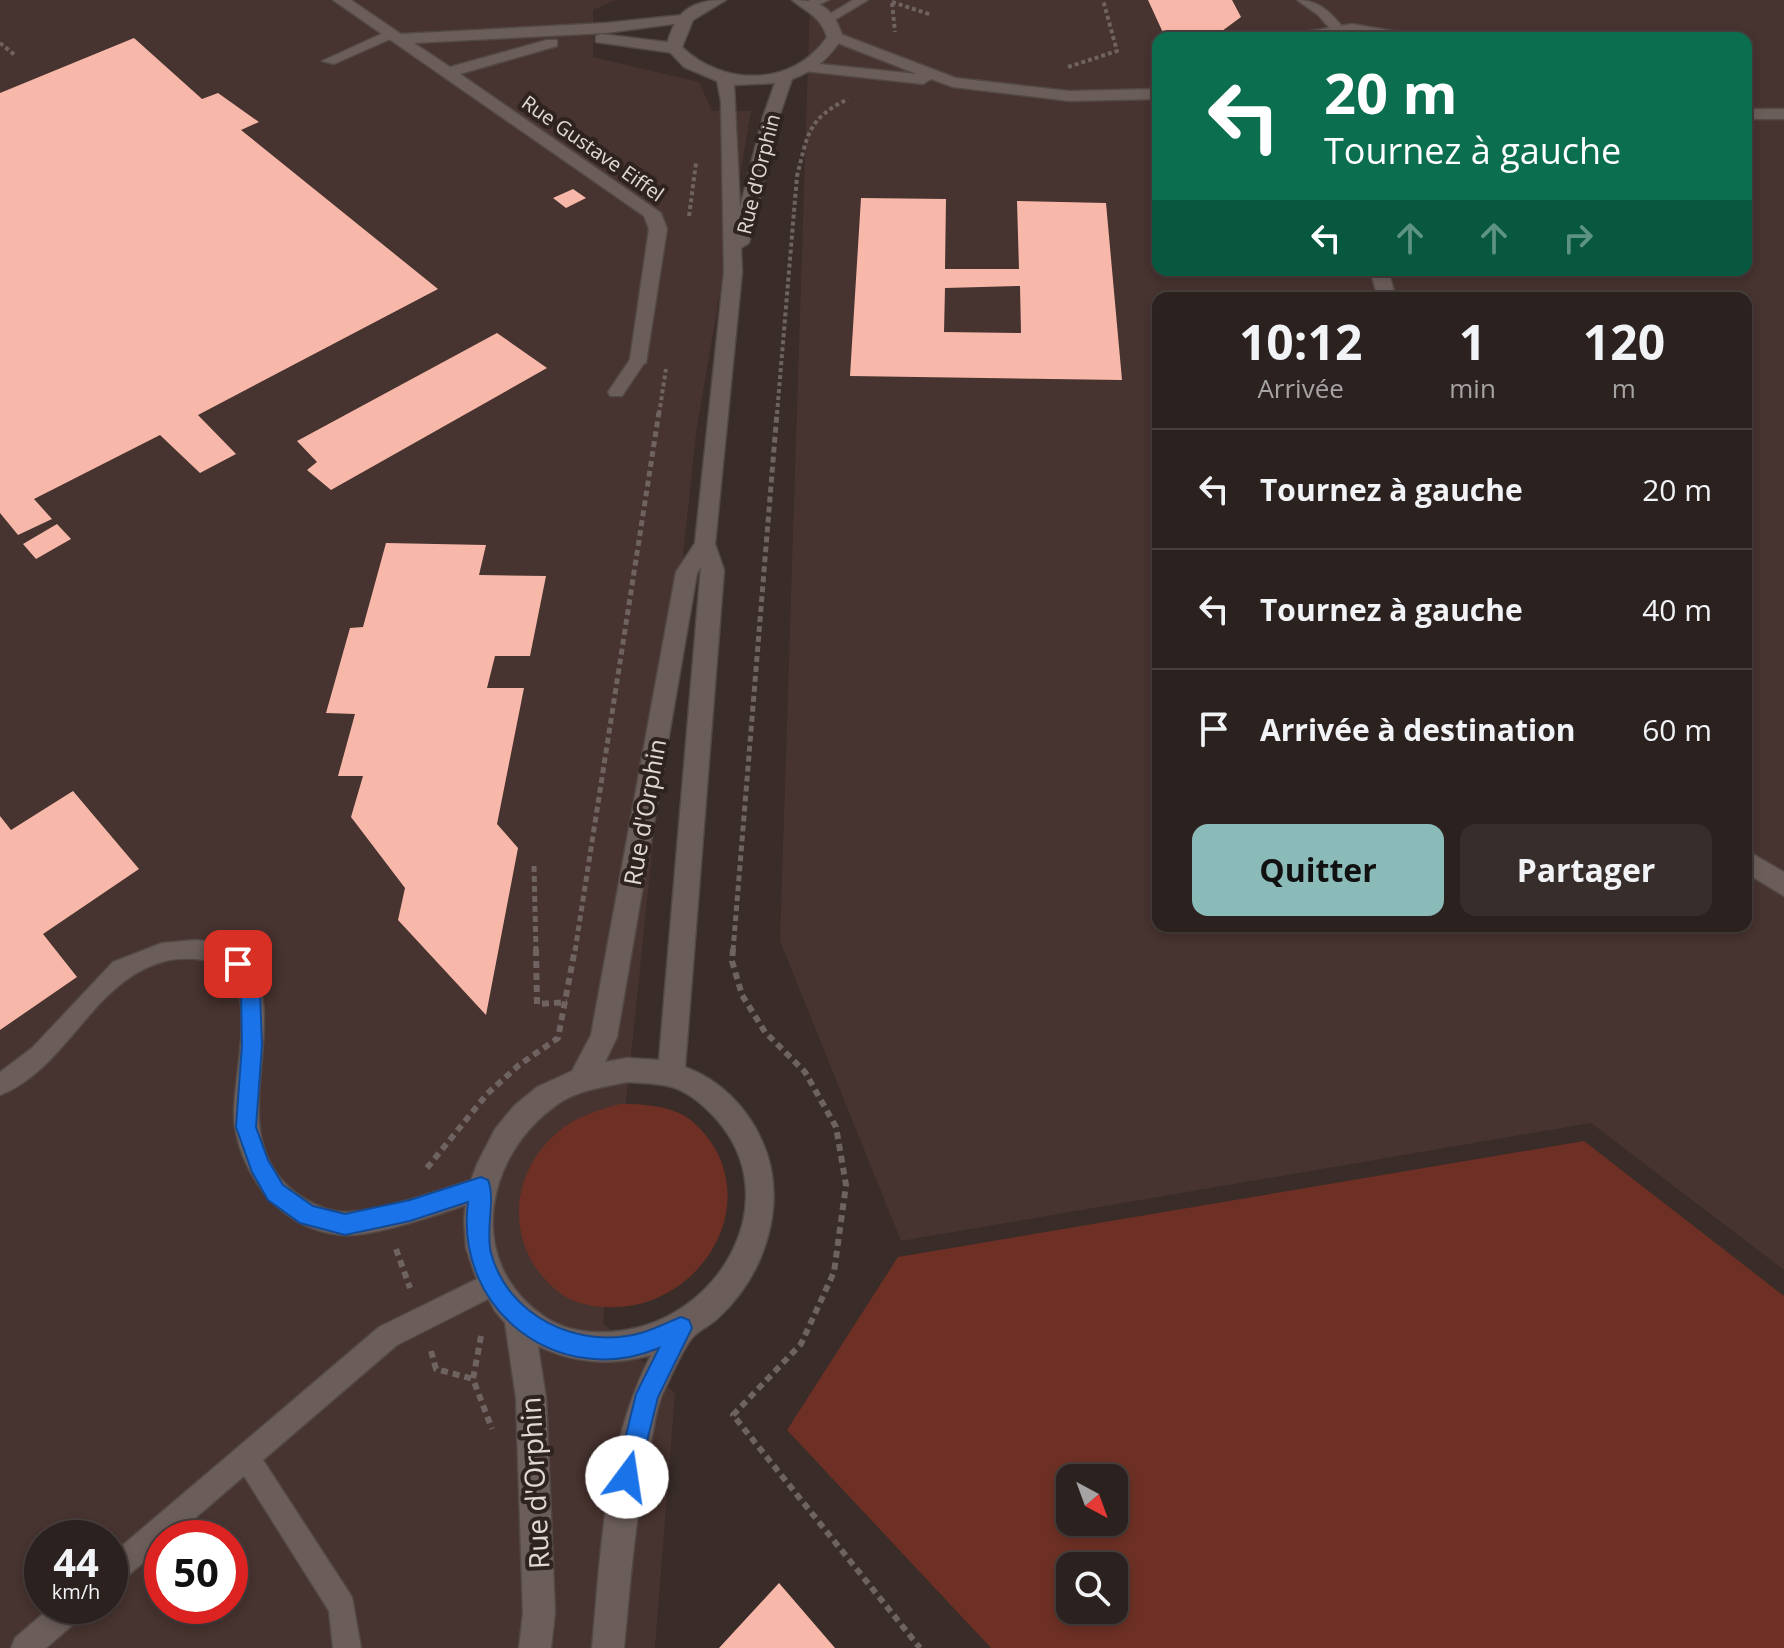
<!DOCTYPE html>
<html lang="fr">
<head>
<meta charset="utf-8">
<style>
  :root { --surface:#2b211f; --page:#372e2c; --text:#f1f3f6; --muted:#a6a3a4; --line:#473e3d; --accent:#8bbbb9 }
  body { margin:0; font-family:"Open Sans",sans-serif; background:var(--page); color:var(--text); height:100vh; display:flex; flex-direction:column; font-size:30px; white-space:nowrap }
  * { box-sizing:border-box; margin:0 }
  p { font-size:26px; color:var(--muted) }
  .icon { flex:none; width:44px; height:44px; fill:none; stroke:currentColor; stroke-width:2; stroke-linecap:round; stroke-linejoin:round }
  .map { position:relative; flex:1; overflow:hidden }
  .details { position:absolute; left:1152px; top:292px; width:600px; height:640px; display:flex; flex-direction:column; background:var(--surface); border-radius:16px; box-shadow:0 4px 12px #0003,0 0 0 2px var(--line) }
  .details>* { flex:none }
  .top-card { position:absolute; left:1152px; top:32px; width:600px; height:244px; border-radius:16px; box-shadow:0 4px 12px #0003,0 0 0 2px var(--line); background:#0b6e4f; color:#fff; overflow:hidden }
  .needle { width:52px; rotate:139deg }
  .fabs { position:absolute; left:1056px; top:1464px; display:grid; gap:16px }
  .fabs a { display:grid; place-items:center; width:72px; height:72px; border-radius:16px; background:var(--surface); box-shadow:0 4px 12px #0003,0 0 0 2px var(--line); font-size:40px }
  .speed { position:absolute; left:24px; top:1520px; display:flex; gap:16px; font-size:40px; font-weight:700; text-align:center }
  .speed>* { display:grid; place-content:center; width:104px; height:104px; border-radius:50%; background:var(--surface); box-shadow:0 4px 12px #0003,0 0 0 2px var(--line); line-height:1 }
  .speed small { font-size:20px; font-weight:400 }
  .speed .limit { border:12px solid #d22; background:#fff; color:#111 }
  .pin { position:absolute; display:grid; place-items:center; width:68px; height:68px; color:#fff; margin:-34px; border-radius:16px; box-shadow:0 4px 12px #0006 }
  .me { position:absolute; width:88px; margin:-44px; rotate:14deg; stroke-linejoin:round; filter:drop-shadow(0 0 6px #0008) }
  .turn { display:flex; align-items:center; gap:28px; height:168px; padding:0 40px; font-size:36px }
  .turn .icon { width:104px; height:104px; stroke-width:2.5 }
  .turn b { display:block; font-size:56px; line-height:68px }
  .lanes { display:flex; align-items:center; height:76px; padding:0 40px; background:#0003; justify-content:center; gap:40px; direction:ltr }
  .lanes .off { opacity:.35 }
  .eta { display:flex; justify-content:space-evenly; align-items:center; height:136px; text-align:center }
  .eta b { font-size:48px; font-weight:700; line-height:56px }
  .cta { display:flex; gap:16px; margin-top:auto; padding:16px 40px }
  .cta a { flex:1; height:92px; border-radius:16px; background:var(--accent); color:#111; font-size:32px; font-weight:700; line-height:92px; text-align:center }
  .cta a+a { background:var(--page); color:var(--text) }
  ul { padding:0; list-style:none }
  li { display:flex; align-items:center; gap:24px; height:120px; padding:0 40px; border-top:2px solid var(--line) }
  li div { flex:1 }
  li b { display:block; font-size:30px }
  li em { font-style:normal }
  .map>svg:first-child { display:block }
  .built { fill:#47332f; fill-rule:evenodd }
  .green { fill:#6e3024; fill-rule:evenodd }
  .building { fill:#f8b8a9; fill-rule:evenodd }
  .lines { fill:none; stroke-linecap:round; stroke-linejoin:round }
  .lane-casing { stroke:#524845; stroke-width:3 }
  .street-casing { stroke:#524845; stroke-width:3 }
  .secondary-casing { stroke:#524845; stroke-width:3 }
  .path-far2 { stroke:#6f6361; stroke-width:4; stroke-dasharray:4 3; stroke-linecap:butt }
  .path-far1 { stroke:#6f6361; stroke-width:5; stroke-dasharray:6 4; stroke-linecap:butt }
  .path { stroke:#6f6361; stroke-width:6; stroke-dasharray:7 5; stroke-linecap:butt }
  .lane { fill:#6b5d5a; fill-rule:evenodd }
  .street { fill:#6b5d5a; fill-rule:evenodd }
  .secondary { fill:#6b5d5a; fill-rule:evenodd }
  .route { fill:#1a73e8; stroke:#114b97; stroke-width:2 }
  .labels { text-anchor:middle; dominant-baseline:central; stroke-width:8; stroke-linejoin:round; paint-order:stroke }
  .far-street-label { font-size:20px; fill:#e0d8d6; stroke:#2f2320 }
  .street-label { font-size:24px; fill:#e0d8d6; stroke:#2f2320 }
  .near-street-label { font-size:28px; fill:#e0d8d6; stroke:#2f2320 }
</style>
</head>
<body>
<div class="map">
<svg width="1784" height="1648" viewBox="0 0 1784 1648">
  <rect width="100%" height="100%" fill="#392c29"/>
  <!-- built -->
  <path class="built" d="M 0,0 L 616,0 L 593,10 L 593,57 L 699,82 L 712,111 L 751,111 L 696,433 L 603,1323 L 675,1393 L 655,1648 L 0,1648 ZM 42,1538 L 110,1538 L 110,1606 L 42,1606 ZM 162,1538 L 230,1538 L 230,1606 L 162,1606 Z
    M 810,0 L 1784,0 L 1784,1270 L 1591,1123 L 901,1241 L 780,941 ZM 1158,38 L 1746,38 L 1746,270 L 1158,270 ZM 1158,298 L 1746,298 L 1746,926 L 1158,926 Z"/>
  <!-- green -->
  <path class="green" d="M 620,1104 C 642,1104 665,1105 685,1116 C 698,1124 710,1139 717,1152 C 753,1223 692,1304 618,1307 C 598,1308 576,1305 560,1293 C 505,1251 506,1175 559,1131 C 577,1116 599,1110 620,1104 Z
    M 1584,1141 L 1784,1296 L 1784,1648 L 991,1648 L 787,1430 L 898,1257 ZM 1070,1478 L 1114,1478 L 1114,1522 L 1070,1522 ZM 1070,1566 L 1114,1566 L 1114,1610 L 1070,1610 Z"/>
  <!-- building -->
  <path class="building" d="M 1148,0 L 1232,0 L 1241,17 L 1218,34 L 1165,37 Z
    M 134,38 L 202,99 L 218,93 L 259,122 L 241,130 L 438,289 L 198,415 L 236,454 L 200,473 L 160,435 L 34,499 L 52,519 L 18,535 L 0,513 L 0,93 Z
    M 573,189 L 586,198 L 566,208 L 553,198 Z
    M 861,198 L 946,199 L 945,269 L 1019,269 L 1017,201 L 1106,203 L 1122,380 L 850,376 ZM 1020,286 L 1021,333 L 944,332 L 945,288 Z
    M 497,333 L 547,368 L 331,490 L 307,470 L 317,462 L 297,441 Z
    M 57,524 L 71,539 L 36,559 L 23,544 Z
    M 386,543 L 486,545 L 479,575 L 546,576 L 530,656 L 495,656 L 487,688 L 524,688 L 497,824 L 518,848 L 486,1015 L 398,920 L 405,888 L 351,817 L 363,776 L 338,776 L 355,714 L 326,713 L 350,628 L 363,627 Z
    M 73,791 L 139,869 L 43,934 L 77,977 L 0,1030 L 0,816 L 11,830 Z
    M 779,1583 L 835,1648 L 719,1648 Z"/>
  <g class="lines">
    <defs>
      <path id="lane" d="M 810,0 L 829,0 L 814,7 L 806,7 L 804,4 Z
        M 853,0 L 868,0 L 833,21 L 823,18 Z
        M 1297,0 C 1319,0 1331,12 1344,29 L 1333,32 L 1318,15 Z
        M 390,30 L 396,34 L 395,37 L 334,64 L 322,61 Z
        M 639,354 L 645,355 L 647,359 L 622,396 L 610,396 L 608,392 L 633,355 Z
        M 196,940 C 213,942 235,944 246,958 C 296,1023 217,1134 296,1193 C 310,1203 327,1212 346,1212 C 384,1211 443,1189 481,1177 L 489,1180 L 493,1188 L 489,1196 C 459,1208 374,1238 343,1235 C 286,1231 245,1183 235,1128 C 227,1084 271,970 204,960 C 191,958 174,958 162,962 C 92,982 67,1069 0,1095 L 0,1072 L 32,1048 L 113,962 L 162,943 Z
        M 491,1272 L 500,1275 L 503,1284 L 500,1293 L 397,1345 L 263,1460 L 352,1597 L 361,1648 L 333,1648 L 329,1611 L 244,1476 L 172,1538 L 162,1538 L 162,1547 L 119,1583 L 110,1587 L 110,1556 L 379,1327 Z
        M 52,1606 L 87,1606 L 83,1616 L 46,1648 L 11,1648 L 15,1638 Z"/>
      <path id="street" d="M 333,0 L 351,0 L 401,34 L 606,23 L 692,14 L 695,17 L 687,22 L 606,33 L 414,43 L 450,67 L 547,40 L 557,40 L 557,46 L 460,74 L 661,213 L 667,229 L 646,363 L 639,365 L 630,359 L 649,229 L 644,216 Z
        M 1352,24 L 1393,31 L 1408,38 L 1352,33 L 1295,38 L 1310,31 Z
        M 835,32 L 956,78 L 1069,91 L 1158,89 L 1158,99 L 1069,101 L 953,87 L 931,79 L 923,84 L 804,71 L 802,68 L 810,63 L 917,74 L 830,40 L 827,37 Z
        M 601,34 L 674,43 L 682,48 L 674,53 L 596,42 L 596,36 Z
        M 1746,109 L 1784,109 L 1784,119 L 1746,119 Z
        M 1370,270 L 1388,270 L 1396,298 L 1378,298 Z
        M 1746,850 L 1784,872 L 1784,896 L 1746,873 Z"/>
      <path id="secondary" d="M 726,0 L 693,20 L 682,47 C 724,87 793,87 827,37 C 820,16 808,13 792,0 C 822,0 833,8 843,37 C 829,58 816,70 792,79 L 779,117 L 749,243 L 741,248 L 742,272 L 715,544 L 724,570 L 685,1067 C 720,1080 747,1107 762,1141 C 789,1201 766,1274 718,1318 C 711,1325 701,1329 694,1336 C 683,1347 669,1381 662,1395 C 656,1410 654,1427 651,1443 C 635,1513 631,1577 624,1648 L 592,1648 C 601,1549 605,1444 651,1355 C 612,1366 575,1364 538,1346 L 546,1398 L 555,1613 L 551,1648 L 519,1648 L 523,1613 L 516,1398 L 505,1323 L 495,1311 L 475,1275 L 466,1248 L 464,1220 L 467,1191 L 477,1164 L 495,1129 L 514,1106 L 537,1087 L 572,1071 L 591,1035 L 676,572 L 695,543 L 724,272 L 721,101 L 717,81 L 684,67 L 666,48 C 675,12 689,0 726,0 ZM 775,83 L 763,117 L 740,207 L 734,85 ZM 701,567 L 659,1060 L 627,1058 L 605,1062 L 617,1037 L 697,573 ZM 627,1082 C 643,1083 660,1083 675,1088 C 691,1094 707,1108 718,1121 C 787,1202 719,1319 620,1331 C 594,1334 567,1332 545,1317 C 464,1263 484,1155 558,1104 C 578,1090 604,1087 627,1082 Z"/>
    </defs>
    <!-- lane casing -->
    <use href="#lane" class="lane-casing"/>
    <!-- street casing -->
    <use href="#street" class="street-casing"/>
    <!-- secondary casing -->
    <use href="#secondary" class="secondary-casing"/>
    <!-- path-far2 -->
    <path class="path-far2" d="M 892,2 L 932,15
      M 892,3 L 895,32
      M 0,43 L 16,56
      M 1068,67 L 1117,51 L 1103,0
      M 689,216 L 696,163
      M 659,414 L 666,369
      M 777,414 L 797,176 C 808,134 807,119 848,99"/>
    <!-- path-far1 -->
    <path class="path-far1" d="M 534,866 L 536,951
      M 575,951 L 659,412
      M 733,951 L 777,412"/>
    <!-- path -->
    <path class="path" d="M 536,949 L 537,1004 L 567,1002
      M 733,949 L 732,961 L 742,995 L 765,1032 L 805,1072 L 836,1127 L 846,1185 L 834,1272 L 801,1344 L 733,1415 L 920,1648
      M 427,1168 L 487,1094 L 519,1065 L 558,1038 L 575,949
      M 396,1249 L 410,1288
      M 481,1336 L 473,1379 L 492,1429
      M 431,1351 L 436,1369 L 473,1379"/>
    <!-- lane -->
    <use href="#lane" class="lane"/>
    <!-- street -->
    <use href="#street" class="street"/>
    <!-- secondary -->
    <use href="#secondary" class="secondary"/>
  </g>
  <!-- route -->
  <path class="route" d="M 238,955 L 245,958 L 260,992 L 262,1045 L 256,1127 L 268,1160 L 283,1185 L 313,1206 L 345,1214 L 410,1200 L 481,1177 L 488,1180 C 496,1199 485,1230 491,1253 C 508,1317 579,1350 641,1333 C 655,1329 668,1322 681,1317 L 689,1320 L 692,1328 L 658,1397 L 636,1485 L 627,1489 L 619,1485 L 616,1477 L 636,1394 L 659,1348 C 558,1390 454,1310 468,1202 L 410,1221 L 345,1235 L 300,1223 L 268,1200 L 252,1172 L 236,1127 L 242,1045 L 241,992 L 229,964 L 231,958 Z"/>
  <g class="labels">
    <!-- far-street labels -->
    <g class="far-street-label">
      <text transform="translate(593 148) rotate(35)">Rue Gustave Eiffel</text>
      <text transform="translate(758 174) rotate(-76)">Rue d'Orphin</text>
    </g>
    <!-- street labels -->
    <g class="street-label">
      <text transform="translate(644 812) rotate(-80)">Rue d'Orphin</text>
    </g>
    <!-- near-street labels -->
    <g class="near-street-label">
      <text transform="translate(534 1483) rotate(-93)">Rue d'Orphin</text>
    </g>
  </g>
</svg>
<div class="fabs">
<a><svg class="needle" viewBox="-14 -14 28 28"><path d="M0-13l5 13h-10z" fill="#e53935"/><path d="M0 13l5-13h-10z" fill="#a6a3a4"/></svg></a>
<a><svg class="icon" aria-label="search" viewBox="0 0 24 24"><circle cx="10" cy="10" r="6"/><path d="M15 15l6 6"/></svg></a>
</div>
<div class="speed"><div>44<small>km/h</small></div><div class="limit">50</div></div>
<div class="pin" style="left:238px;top:964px;background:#d93025"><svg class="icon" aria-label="arrive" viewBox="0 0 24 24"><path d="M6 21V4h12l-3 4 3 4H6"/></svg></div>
<svg class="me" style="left:627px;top:1477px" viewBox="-20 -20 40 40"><circle r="19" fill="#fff"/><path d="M0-13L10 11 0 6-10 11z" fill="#1a73e8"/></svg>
<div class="top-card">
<div class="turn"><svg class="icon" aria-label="left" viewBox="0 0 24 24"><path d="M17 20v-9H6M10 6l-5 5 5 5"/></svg><div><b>20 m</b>Tournez à gauche</div></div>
<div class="lanes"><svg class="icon" aria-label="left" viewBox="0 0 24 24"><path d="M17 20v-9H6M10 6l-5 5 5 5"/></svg><svg class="icon off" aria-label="ahead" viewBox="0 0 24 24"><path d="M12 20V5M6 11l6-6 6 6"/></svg><svg class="icon off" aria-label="ahead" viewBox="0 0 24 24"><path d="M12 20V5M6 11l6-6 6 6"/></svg><svg class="icon off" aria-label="right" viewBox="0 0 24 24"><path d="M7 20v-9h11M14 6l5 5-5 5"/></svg></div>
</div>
<section class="details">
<div class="eta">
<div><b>10:12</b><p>Arrivée</p></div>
<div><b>1</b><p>min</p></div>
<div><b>120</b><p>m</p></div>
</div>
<ul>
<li><svg class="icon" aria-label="left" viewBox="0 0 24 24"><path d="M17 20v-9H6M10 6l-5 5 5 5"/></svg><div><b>Tournez à gauche</b></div><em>20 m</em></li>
<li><svg class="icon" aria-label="left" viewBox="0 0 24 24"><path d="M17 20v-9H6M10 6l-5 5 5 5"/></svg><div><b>Tournez à gauche</b></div><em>40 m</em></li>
<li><svg class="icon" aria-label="arrive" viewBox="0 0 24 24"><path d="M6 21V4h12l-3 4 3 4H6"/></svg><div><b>Arrivée à destination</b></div><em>60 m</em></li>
</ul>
<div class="cta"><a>Quitter</a><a>Partager</a></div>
</section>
</div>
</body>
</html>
